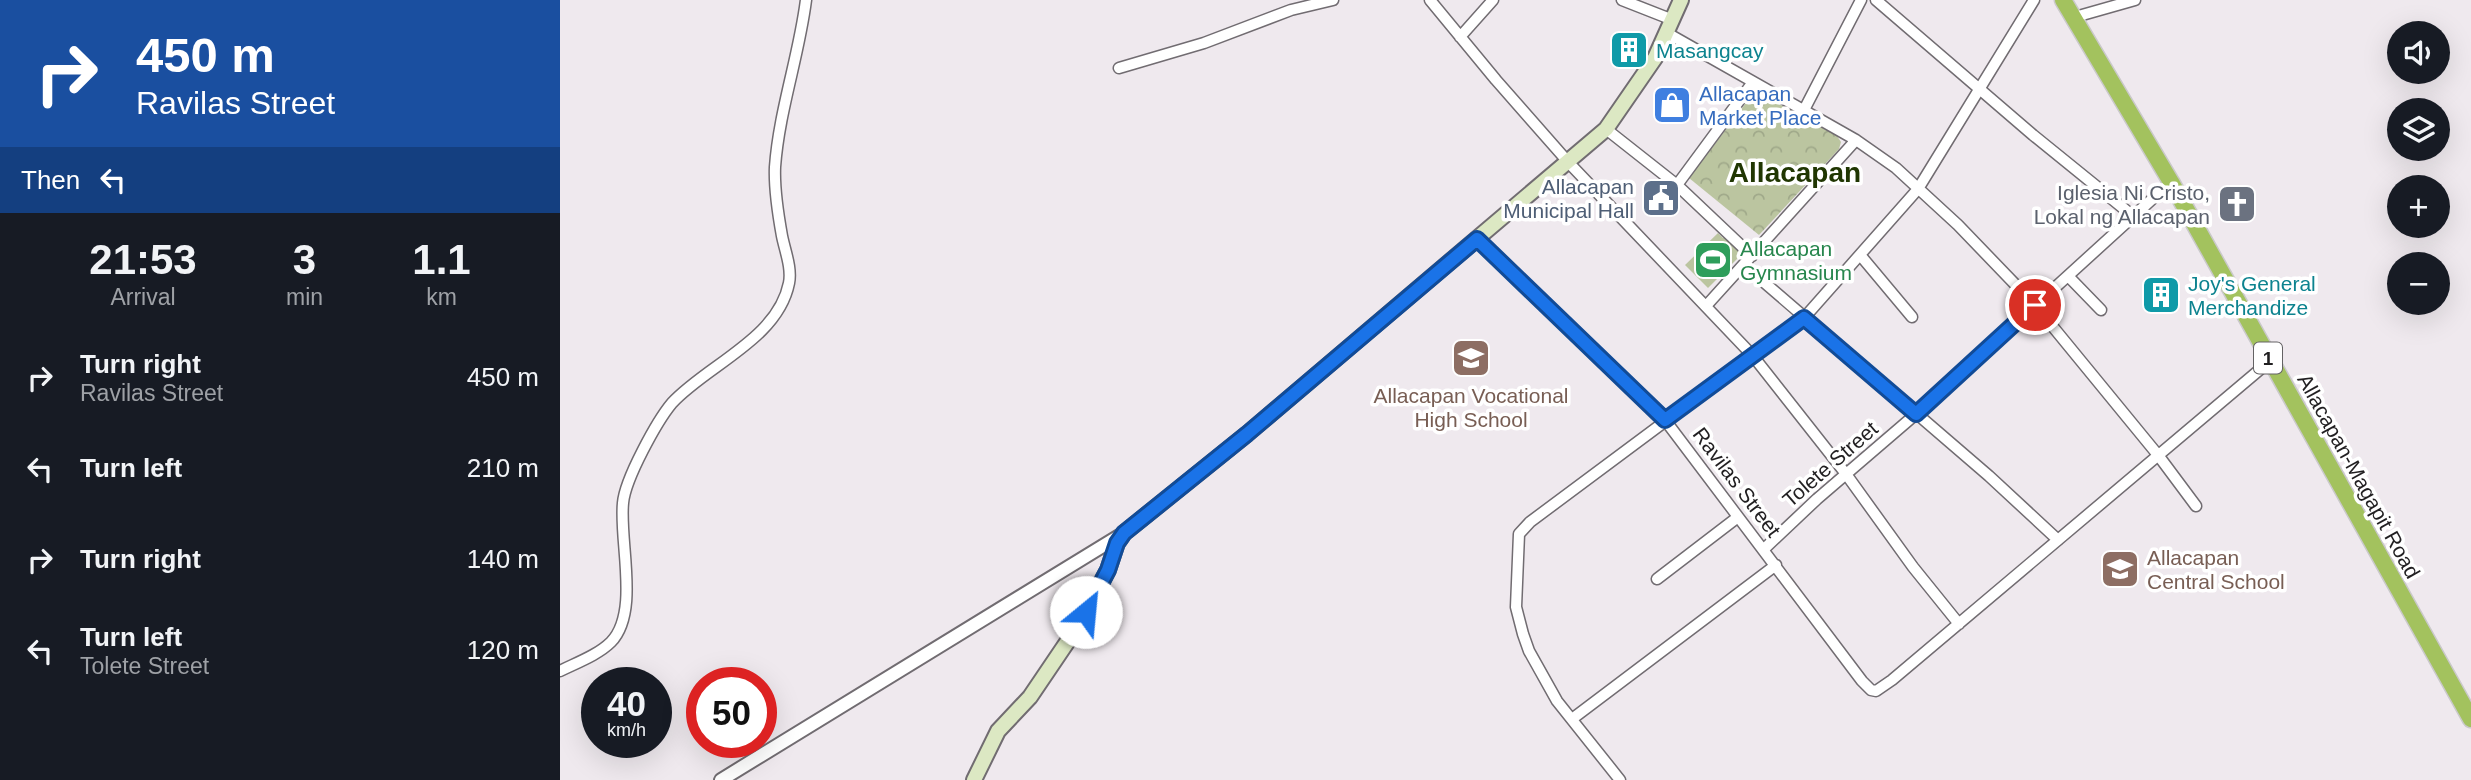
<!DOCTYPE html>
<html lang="en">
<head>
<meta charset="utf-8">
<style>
  :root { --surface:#171b24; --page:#242831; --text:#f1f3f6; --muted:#9ea1a6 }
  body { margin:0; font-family:Arial,sans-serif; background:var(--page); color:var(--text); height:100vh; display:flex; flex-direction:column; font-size:26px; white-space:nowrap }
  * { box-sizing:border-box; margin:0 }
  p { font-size:23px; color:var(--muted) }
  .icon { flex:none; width:38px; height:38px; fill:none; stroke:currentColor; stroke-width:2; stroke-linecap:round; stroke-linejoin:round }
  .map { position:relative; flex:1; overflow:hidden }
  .side { display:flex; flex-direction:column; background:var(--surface); width:560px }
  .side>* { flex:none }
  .top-card { background:#1a4fa0; color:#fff; overflow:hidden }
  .buttons { position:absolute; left:1827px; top:21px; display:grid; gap:14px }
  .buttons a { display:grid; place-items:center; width:63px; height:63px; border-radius:50%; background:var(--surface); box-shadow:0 7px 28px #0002; font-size:35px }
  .speed { position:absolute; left:21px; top:667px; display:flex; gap:14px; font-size:35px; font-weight:700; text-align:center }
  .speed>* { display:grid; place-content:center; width:91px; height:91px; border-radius:50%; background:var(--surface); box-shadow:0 7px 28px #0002; line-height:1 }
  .speed small { font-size:18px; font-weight:400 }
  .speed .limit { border:10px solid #d22; background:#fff; color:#111 }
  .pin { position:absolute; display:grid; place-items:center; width:60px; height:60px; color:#fff; margin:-30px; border:4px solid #fff; border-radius:50%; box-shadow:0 2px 7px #0007 }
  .me { position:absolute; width:77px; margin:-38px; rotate:28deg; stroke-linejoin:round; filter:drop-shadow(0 0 5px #0008) }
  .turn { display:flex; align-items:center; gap:24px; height:147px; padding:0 21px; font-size:32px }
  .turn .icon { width:91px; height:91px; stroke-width:2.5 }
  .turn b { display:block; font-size:49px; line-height:60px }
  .then { display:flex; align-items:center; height:66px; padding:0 21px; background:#0003; gap:14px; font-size:26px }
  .eta { display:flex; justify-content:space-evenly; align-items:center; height:119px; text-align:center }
  .eta b { font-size:42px; font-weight:800; line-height:49px }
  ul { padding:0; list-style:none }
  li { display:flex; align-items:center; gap:21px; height:91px; padding:0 21px }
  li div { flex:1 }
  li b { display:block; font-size:26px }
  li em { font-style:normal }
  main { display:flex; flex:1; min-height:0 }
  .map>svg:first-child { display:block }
  .forest { fill:url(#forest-crowns) }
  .pitch { fill:#bbc5a0 }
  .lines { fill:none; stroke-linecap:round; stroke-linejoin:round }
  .minor-casing { stroke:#716c71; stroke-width:13 }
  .tertiary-casing { stroke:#716c71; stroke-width:16 }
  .secondary-casing { stroke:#716c71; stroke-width:18 }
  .trunk-casing { stroke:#cac9ca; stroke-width:19 }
  .minor { stroke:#fff; stroke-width:10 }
  .tertiary { stroke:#fff; stroke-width:12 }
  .secondary { stroke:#dce8c3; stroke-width:14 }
  .trunk { stroke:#a3c25e; stroke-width:16 }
  .route-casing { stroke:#114b97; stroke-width:18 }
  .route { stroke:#1a73e8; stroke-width:12 }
  .labels { text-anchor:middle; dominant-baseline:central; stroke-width:7; stroke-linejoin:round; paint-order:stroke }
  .shield { fill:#fff; stroke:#646264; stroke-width:2 }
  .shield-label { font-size:19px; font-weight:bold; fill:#211f21 }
  .culture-label { font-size:21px; fill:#0d838f; stroke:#fff; text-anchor:start }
  .shop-label { font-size:21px; fill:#366cbe; stroke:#fff; text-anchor:start }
  .service-label { font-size:21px; fill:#4e5e75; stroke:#fff; text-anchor:end }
  .worship-label { font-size:21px; fill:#5b616d; stroke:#fff; text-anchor:end }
  .leisure-label { font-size:21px; fill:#27864d; stroke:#fff; text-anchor:start }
  .education-label { font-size:21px; fill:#785e54; stroke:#fff }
  .street-label { font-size:21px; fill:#211f21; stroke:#fff }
  .district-label { font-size:28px; font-weight:bold; fill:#203602; stroke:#fff }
</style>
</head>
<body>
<main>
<section class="side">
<div class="top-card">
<div class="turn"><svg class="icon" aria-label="right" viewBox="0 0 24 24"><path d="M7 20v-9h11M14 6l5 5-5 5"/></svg><div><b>450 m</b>Ravilas Street</div></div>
<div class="then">Then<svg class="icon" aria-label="left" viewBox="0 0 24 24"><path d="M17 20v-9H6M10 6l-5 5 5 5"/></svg></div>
</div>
<div class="eta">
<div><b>21:53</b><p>Arrival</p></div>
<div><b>3</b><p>min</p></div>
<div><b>1.1</b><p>km</p></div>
</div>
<ul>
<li><svg class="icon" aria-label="right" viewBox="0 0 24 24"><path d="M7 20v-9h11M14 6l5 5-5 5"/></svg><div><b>Turn right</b><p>Ravilas Street</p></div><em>450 m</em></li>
<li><svg class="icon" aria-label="left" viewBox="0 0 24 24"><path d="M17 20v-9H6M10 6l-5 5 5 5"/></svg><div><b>Turn left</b></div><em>210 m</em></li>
<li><svg class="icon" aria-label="right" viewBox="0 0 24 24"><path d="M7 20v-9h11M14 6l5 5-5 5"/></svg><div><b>Turn right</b></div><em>140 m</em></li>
<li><svg class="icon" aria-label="left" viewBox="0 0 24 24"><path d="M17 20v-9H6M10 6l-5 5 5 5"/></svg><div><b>Turn left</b><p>Tolete Street</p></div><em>120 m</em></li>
</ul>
</section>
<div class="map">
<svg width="1911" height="780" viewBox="0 0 1911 780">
  <defs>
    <pattern id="forest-crowns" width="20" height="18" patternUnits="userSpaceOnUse" patternTransform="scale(1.75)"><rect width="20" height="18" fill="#bbc5a0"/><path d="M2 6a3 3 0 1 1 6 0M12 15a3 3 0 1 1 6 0" fill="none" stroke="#a0a98a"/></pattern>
  </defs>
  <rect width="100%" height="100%" fill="#efe9ee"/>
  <!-- forest -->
  <path class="forest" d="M 1195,91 L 1277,136 L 1281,142 L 1279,149 L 1199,235 L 1129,178 Z"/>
  <!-- pitch -->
  <path class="pitch" d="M 1158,233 L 1163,238 L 1167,235 L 1181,249 L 1177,253 L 1180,256 L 1148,288 L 1125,265 Z"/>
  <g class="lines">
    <defs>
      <path id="minor" d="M 870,0 L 936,80 L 1009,163 L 1193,356 L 1286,474 L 1353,567 L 1399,624
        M 1062,0 L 1113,20
        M 1316,0 L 1473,135 L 1573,216
        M 1515,17 L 1575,0
        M 1107,33 L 1296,140 L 1336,168 L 1398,225 L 1475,305 L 1598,455 L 1636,506
        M 900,37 L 933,0
        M 559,68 L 644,43 L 731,10 L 773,0
        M 1244,110 L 1301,0
        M 1046,129 L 1117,185 L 1192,256
        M 1117,185 L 1193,82
        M 917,239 L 1105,420 L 1302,681 L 1311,690 L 1316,691 L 1332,680 L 1710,361
        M 1301,256 L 1352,317
        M 1184,265 L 1429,476 L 1498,540
        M 1508,276 L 1541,310
        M 1146,306 L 1296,140
        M 1204,549 L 1257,499 L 1356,414 L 1611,182
        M 1097,579 L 1178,517
        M 0,671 C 16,663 38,655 51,642 C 80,612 59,542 63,503 C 65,479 97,421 112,403 C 147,365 218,339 229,283 C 232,268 225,251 222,236 C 218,214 214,190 215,167 C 219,111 239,56 246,0
        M 1012,719 L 1216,565
        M 1060,780 L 997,701 L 969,651 L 963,634 L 956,607 L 959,534 L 970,522 L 1244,318 L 1358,189 L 1474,0"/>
      <path id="tertiary" d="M 161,780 L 564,533"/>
      <path id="secondary" d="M 414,780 L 438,731 L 470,697 L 516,629 L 548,570 L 557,543 L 564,533 L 687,434 L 1046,129 L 1095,58 L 1121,0"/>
      <path id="trunk" d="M 1503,0 L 1611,182 L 1911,719"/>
    </defs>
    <!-- minor casing -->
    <use href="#minor" class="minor-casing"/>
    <!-- tertiary casing -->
    <use href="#tertiary" class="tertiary-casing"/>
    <!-- secondary casing -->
    <use href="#secondary" class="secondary-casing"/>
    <!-- trunk casing -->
    <use href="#trunk" class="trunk-casing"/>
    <!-- minor -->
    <use href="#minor" class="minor"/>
    <!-- tertiary -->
    <use href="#tertiary" class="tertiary"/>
    <!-- secondary -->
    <use href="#secondary" class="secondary"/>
    <!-- trunk -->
    <use href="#trunk" class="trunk"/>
  </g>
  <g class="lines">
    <defs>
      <path id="route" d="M 526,612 L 548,570 L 557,543 L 564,533 L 687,434 L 917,239 L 1105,420 L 1244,318 L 1356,414 L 1475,305"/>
    </defs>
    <!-- route casing -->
    <use href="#route" class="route-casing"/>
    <!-- route -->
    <use href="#route" class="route"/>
  </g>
  <!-- icons -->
  <defs>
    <symbol id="building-square" viewBox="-11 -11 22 22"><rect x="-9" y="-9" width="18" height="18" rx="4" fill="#0f9aa8" stroke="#fff"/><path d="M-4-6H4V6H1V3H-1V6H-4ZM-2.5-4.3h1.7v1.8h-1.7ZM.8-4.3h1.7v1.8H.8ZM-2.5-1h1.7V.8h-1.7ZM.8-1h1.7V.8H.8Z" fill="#fff"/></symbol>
    <symbol id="shop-square" viewBox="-11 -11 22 22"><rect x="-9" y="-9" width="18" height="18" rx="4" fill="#3f7fe0" stroke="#fff"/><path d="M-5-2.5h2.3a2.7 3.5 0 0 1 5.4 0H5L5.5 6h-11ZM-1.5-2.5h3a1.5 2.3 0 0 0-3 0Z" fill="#fff"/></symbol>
    <symbol id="civic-square" viewBox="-11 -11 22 22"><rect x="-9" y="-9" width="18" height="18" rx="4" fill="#5c6f8a" stroke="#fff"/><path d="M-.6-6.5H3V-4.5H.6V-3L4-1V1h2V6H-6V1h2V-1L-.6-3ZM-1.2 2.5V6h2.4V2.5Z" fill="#fff"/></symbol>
    <symbol id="church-square" viewBox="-11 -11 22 22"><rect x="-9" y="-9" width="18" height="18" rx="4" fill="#6b7280" stroke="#fff"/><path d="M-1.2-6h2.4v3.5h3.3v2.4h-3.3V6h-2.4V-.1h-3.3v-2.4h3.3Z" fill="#fff"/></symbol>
    <symbol id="stadium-square" viewBox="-11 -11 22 22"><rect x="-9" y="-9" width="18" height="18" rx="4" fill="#2e9e5b" stroke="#fff"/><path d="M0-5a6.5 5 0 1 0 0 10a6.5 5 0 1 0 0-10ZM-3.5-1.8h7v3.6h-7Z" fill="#fff"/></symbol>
    <symbol id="school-square" viewBox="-11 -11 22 22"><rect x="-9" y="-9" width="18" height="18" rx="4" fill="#8d6e63" stroke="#fff"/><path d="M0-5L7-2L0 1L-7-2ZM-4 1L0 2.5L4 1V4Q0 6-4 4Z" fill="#fff"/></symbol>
  </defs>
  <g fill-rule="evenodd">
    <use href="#building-square" x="1047" y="28" width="44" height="44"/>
    <use href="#shop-square" x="1090" y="83" width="44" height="44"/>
    <use href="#civic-square" x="1079" y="176" width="44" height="44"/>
    <use href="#church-square" x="1655" y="182" width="44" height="44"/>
    <use href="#stadium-square" x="1131" y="238" width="44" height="44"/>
    <use href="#building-square" x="1579" y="273" width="44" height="44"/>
    <use href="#school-square" x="889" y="336" width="44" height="44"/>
    <use href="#school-square" x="1538" y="547" width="44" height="44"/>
  </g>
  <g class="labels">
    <!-- shield labels -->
    <rect class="shield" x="1694" y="342.5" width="28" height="31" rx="5"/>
    <g class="shield-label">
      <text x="1708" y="358">1</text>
    </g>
    <!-- culture labels -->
    <g class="culture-label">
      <text x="1096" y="50">Masangcay</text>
      <text x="1628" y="283">Joy's General<tspan x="1628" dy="24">Merchandize</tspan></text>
    </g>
    <!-- shop labels -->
    <g class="shop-label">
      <text x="1139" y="93">Allacapan<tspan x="1139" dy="24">Market Place</tspan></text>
    </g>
    <!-- service labels -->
    <g class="service-label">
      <text x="1074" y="186">Allacapan<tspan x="1074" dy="24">Municipal Hall</tspan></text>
    </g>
    <!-- worship labels -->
    <g class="worship-label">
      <text x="1650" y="192">Iglesia Ni Cristo,<tspan x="1650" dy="24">Lokal ng Allacapan</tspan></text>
    </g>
    <!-- leisure labels -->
    <g class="leisure-label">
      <text x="1180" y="248">Allacapan<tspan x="1180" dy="24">Gymnasium</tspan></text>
    </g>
    <!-- education labels -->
    <g class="education-label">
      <text x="911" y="395">Allacapan Vocational<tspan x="911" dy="24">High School</tspan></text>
      <text x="1587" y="557" text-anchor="start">Allacapan<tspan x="1587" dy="24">Central School</tspan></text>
    </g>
    <!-- street labels -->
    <g class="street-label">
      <text transform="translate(1270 464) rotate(-41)">Tolete Street</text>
      <text transform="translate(1799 476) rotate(61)">Allacapan-Magapit Road</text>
      <text transform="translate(1177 482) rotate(53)">Ravilas Street</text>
    </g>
    <!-- district labels -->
    <g class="district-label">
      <text x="1235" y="172">Allacapan</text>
    </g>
  </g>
</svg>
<div class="buttons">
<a><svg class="icon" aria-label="sound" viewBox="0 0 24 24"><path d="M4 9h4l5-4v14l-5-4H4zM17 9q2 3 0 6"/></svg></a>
<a><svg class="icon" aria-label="layers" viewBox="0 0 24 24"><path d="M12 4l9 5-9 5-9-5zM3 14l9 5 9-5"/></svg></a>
<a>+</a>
<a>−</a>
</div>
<div class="speed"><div>40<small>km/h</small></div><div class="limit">50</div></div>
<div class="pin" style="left:1475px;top:305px;background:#d93025"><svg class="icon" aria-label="arrive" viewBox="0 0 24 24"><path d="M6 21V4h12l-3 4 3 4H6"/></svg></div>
<svg class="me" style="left:526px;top:612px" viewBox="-20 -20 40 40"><circle r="19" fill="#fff"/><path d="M0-13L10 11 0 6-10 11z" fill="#1a73e8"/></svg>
</div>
</main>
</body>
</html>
